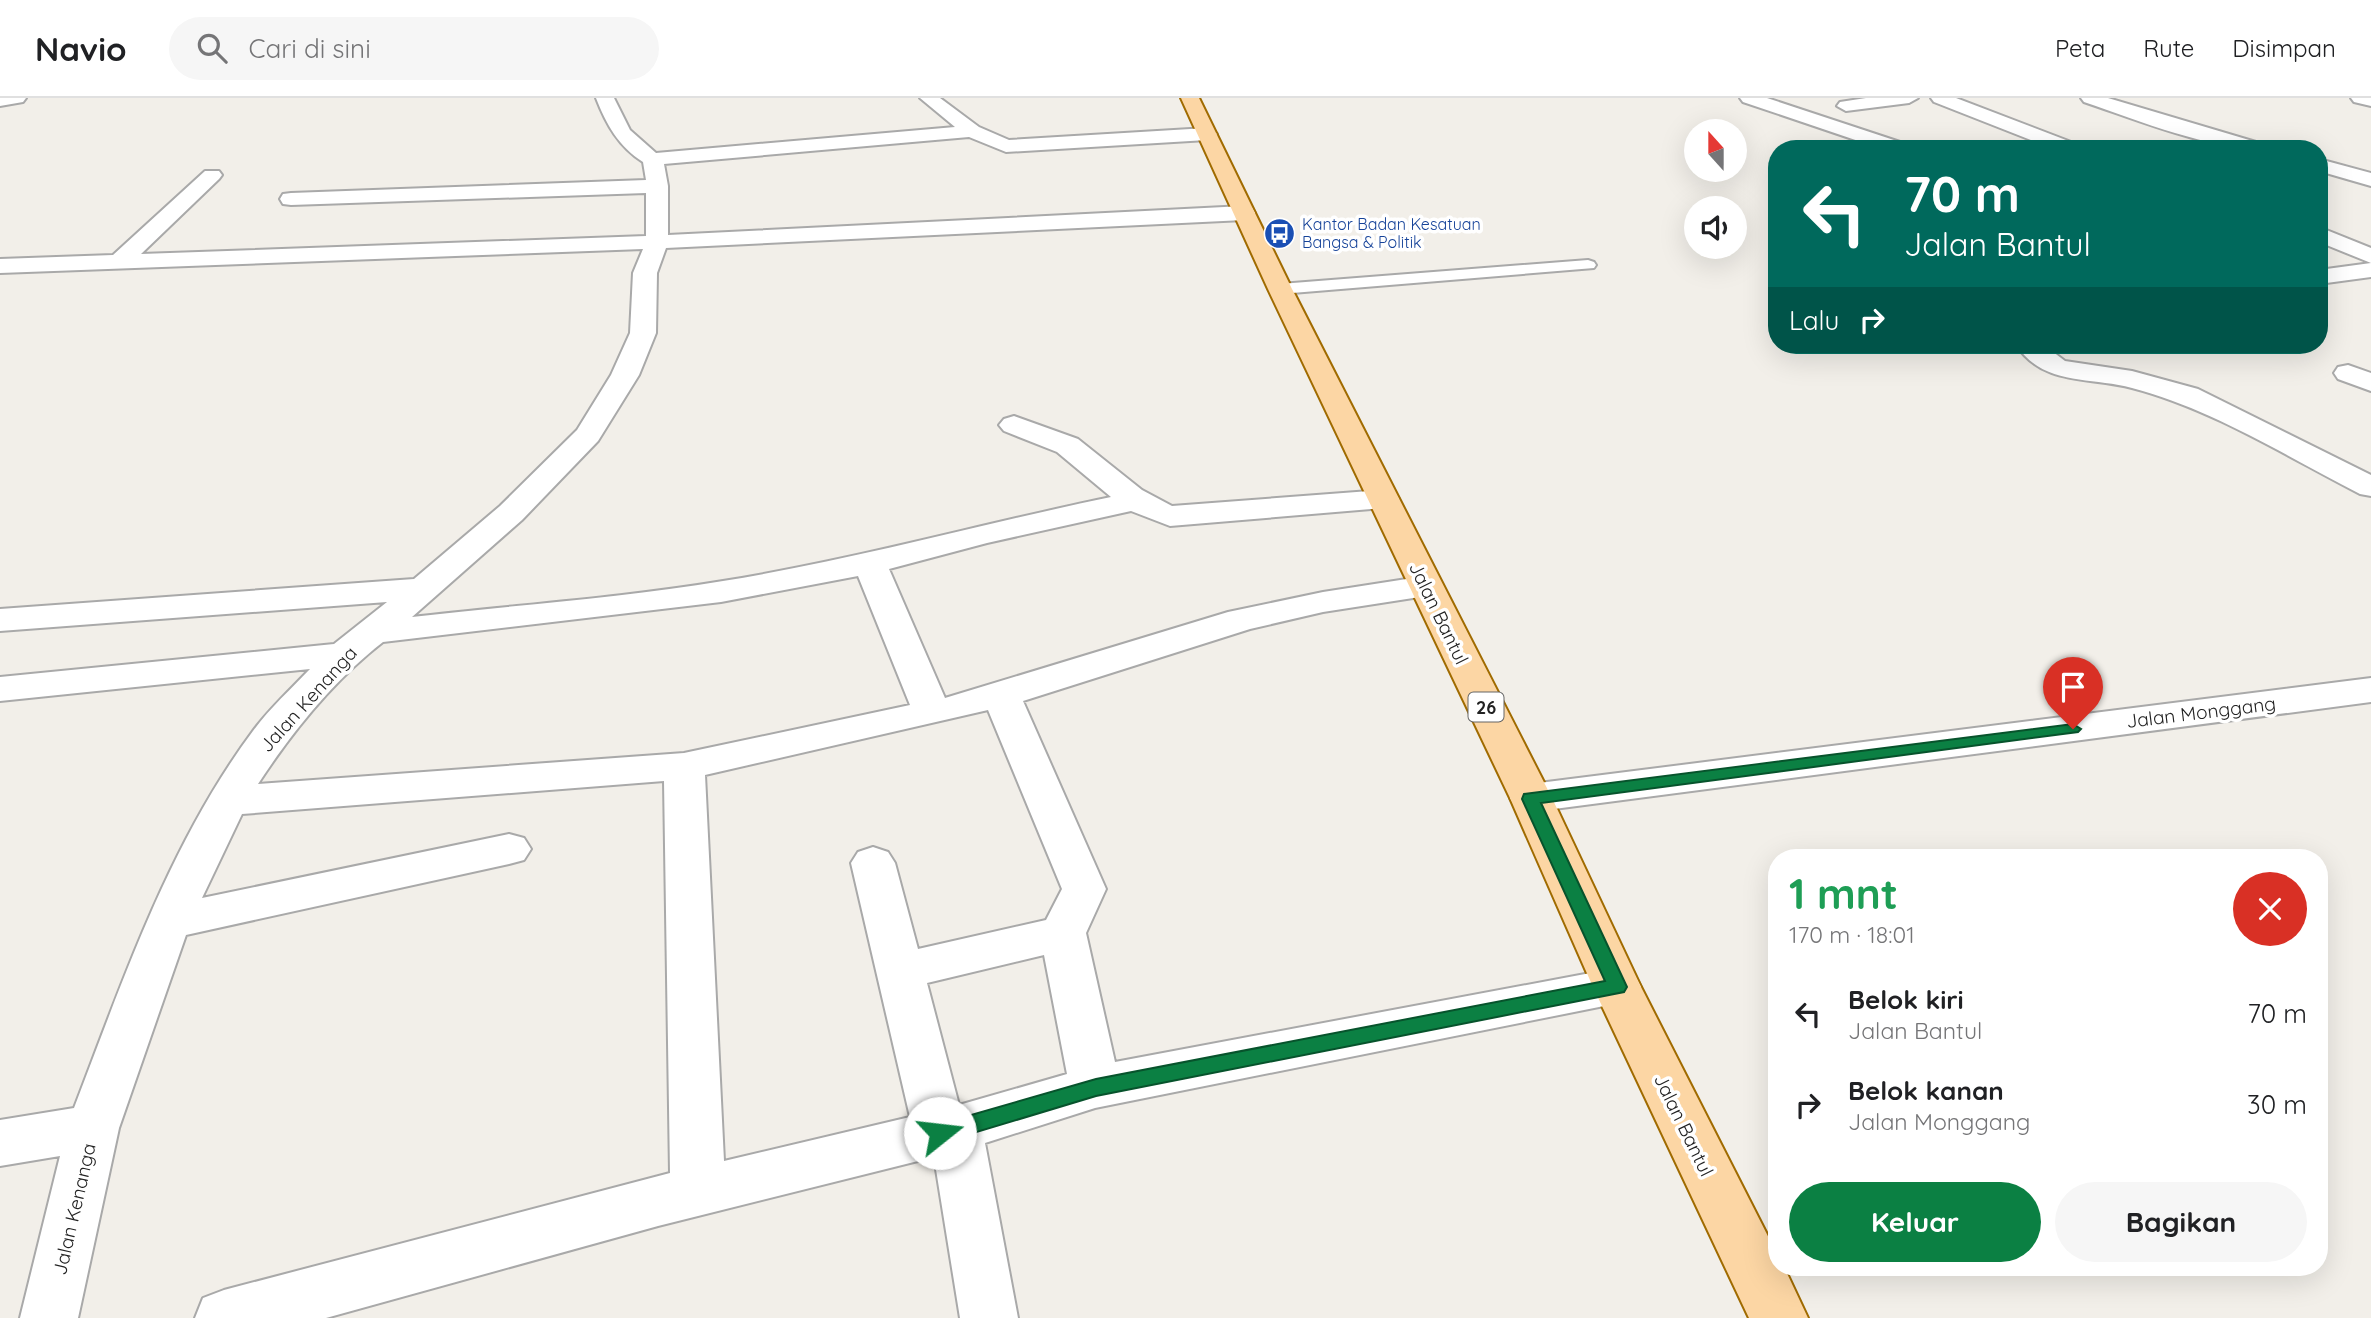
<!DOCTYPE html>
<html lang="id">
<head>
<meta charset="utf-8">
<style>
  :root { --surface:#fff; --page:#f6f6f6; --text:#202124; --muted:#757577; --line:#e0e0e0; --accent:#0b8043 }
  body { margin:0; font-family:Quicksand,sans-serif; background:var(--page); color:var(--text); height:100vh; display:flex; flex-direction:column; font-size:26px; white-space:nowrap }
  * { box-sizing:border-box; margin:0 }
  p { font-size:23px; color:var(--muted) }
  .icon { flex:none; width:38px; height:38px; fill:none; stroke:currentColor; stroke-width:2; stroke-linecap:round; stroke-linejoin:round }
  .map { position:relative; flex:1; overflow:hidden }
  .details { position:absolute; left:1768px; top:751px; width:560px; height:427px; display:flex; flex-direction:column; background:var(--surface); border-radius:28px; box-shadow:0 7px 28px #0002 }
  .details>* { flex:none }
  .top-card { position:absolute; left:1768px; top:42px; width:560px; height:214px; border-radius:28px; box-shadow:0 7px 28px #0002; background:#00695c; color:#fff; overflow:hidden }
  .needle { width:46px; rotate:339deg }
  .fabs { position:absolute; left:1684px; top:21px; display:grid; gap:14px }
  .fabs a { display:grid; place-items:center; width:63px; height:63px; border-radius:50%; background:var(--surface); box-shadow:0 7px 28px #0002; font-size:35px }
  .pin { position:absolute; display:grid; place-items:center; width:60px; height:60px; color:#fff; margin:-72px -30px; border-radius:50% 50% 50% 0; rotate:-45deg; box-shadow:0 0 7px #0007 }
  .pin .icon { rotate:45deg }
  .me { position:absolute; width:77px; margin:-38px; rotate:74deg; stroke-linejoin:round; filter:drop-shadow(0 0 5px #0008) }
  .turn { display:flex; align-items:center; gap:24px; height:147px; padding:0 21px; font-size:32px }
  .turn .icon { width:91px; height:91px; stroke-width:2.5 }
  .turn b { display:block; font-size:49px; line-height:60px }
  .then { display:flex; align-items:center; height:66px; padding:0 21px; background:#0003; gap:14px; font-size:26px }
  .round { display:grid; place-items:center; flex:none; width:74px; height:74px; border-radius:37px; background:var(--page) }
  .headline { display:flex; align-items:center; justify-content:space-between; height:119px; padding:0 21px }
  h1 { font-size:42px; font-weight:700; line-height:52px; color:#1e9e55 }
  .cta { display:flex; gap:14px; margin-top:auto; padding:14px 21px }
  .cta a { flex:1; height:80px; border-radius:42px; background:var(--accent); color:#fff; font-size:28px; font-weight:700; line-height:80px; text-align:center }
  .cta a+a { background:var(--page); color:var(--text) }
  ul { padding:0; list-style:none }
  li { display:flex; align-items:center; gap:21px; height:91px; padding:0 21px }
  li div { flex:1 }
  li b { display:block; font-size:26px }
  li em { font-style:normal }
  header { display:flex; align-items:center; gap:42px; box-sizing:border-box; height:98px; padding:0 35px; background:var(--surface); border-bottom:2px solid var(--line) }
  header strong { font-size:33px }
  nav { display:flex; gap:38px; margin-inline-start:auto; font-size:24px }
  .search { width:490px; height:63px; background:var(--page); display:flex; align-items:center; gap:18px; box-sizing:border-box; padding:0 24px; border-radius:38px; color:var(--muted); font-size:26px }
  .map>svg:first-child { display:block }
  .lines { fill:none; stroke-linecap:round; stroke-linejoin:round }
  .service-casing { stroke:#a9a9a9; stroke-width:4 }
  .minor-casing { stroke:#a9a9a9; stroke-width:4 }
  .primary-casing { stroke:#a06b00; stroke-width:4 }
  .service { fill:#fff; fill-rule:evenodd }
  .minor { fill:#fff; fill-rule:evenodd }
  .primary { fill:#fcd6a4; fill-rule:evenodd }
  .route { fill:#0b8043; stroke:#07532c; stroke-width:2 }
  .labels { text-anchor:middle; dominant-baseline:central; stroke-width:7; stroke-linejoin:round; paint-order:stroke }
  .far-transit-label { font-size:16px; fill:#164399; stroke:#fff; text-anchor:start }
  .shield { fill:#fff; stroke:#646464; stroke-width:2 }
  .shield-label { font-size:18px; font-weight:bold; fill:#222 }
  .street-label { font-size:19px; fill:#222; stroke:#fff }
</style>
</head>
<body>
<header>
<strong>Navio</strong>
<div class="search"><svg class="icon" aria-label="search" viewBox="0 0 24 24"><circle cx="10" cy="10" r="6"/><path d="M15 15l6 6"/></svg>Cari di sini</div>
<nav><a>Peta</a><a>Rute</a><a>Disimpan</a></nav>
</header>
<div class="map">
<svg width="2371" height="1220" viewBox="0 0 2371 1220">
  <rect width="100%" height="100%" fill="#f2efe9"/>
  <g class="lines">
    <defs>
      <path id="service" d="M 1588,162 L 1594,164 L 1596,167 L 1594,170 L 1280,196 L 1272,191 L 1280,186 Z"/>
      <path id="minor" d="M 0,0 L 26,0 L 23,4 L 0,8 Z
        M 596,0 L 614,0 L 630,32 L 656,55 L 955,29 L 920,0 L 940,0 L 979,29 L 1009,42 L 1207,30 L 1217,36 L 1207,42 L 1006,54 L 969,39 L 664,66 L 668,88 L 668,137 L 1244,108 L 1252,110 L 1255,115 L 1252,120 L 1244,122 L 666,150 L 657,175 L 656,235 L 639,277 L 598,343 L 522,422 L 412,519 C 515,507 620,500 723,483 C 854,462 981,426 1111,399 L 1057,354 L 1004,333 L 999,327 L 1004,321 L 1014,318 L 1078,341 L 1142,392 L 1172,408 L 1383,392 L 1394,394 L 1399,401 L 1394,408 L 1383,410 L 1170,428 L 1131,413 L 987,445 L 889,471 L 945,600 L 1228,514 L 1323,494 L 1426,478 L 1438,481 L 1443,488 L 1438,495 L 1426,498 L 1323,514 L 1250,531 L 1023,603 L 1106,791 L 1086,835 L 1115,964 L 1617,870 L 1634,876 L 1641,889 L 1634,902 L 1095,1010 L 985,1045 L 1018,1220 L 960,1220 L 934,1059 L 658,1128 L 326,1220 L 195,1220 L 203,1200 L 224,1192 L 670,1075 L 664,683 L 242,716 L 202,800 L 509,736 L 524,740 L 531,751 L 524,762 L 509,766 L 186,837 L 119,1030 L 78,1220 L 20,1220 L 60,1058 L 0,1068 L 0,1022 L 74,1010 C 124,880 169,746 253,633 C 269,611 291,591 310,571 L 0,603 L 0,579 L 334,546 L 387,504 L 0,533 L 0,511 L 414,481 L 500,408 L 577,332 L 611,277 L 630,235 L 633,175 L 643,151 L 0,175 L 0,161 L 113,157 L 205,73 L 219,73 L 222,77 L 219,81 L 141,156 L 646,138 L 646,95 L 291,107 L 283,106 L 280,101 L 283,96 L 291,95 L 646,82 L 643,64 C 619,49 606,26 596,0 ZM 858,478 L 910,607 L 684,655 L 258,686 C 292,634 334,582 383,544 L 721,504 ZM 988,612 L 1062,791 L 1046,822 L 918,851 L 895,765 L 888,754 L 873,749 L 858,754 L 851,765 L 910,1019 L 724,1063 L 705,677 ZM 1044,857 L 1067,976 L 959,1007 L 927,885 Z
        M 1740,0 L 1767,0 L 1909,47 L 1912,51 L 1882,51 L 1743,4 Z
        M 1866,0 L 1918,0 L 1909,5 L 1846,13 L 1837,8 L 1840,4 Z
        M 1931,0 L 1956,0 L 2079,47 L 2082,51 L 2054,51 L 1934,4 Z
        M 2081,0 L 2108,0 L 2266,47 L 2269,51 C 2206,51 2143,24 2084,4 Z
        M 2351,0 L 2371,0 L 2371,8 L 2354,4 Z
        M 2319,61 L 2371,75 L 2371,88 L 2319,73 Z
        M 2319,129 L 2371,150 L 2371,179 L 2319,186 L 2319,172 L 2371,165 L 2319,144 Z
        M 2016,247 L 2044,247 L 2065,263 L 2132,273 L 2198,291 L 2371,377 L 2371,398 L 2360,396 C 2288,359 2210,310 2132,290 C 2089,278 2045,289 2016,247 Z
        M 2348,267 L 2371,275 L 2371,293 L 2338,281 L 2334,275 L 2338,269 Z
        M 2371,580 L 2371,604 L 1531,714 L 1516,710 L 1510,700 L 1516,690 L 1531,686 Z"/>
      <path id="primary" d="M 1181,0 L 1199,0 L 1292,191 L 1552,700 L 1641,889 L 1776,1154 L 1776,1169 L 1784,1169 L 1808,1220 L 1749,1220 L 1593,889 L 1510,700 L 1268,191 Z"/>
    </defs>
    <!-- service casing -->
    <use href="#service" class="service-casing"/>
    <!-- minor casing -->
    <use href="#minor" class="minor-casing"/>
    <!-- primary casing -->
    <use href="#primary" class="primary-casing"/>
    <!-- service -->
    <use href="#service" class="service"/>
    <!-- minor -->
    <use href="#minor" class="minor"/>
    <!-- primary -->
    <use href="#primary" class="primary"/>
  </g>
  <!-- route -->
  <path class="route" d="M 2073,626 L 2081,631 L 2078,634 L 1541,705 L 1627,889 L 1624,894 L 1096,998 L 940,1045 L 932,1042 L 929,1035 L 932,1029 L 940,1026 L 1096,981 L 1605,883 L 1522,701 L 1524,696 Z"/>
  <!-- icons -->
  <defs>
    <symbol id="bus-disc" viewBox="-11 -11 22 22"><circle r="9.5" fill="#1a4fb4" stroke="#fff"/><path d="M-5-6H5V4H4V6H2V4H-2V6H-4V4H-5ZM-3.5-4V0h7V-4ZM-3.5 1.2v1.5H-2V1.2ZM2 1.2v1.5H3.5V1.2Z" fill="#fff"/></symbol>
  </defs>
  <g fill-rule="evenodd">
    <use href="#bus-disc" x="1262" y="118" width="35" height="35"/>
  </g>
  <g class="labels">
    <!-- far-transit labels -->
    <g class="far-transit-label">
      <text x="1302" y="126">Kantor Badan Kesatuan<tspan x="1302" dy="18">Bangsa &amp; Politik</tspan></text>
    </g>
    <!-- shield labels -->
    <rect class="shield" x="1468.5" y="594.5" width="35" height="29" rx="5"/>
    <g class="shield-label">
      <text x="1486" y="609">26</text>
    </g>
    <!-- street labels -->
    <g class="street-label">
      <text transform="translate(1439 515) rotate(64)">Jalan Bantul</text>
      <text transform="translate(308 601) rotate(-48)">Jalan Kenanga</text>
      <text transform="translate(2201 614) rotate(-7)">Jalan Monggang</text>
      <text transform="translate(1684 1027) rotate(64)">Jalan Bantul</text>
      <text transform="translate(74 1111) rotate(-77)">Jalan Kenanga</text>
    </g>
  </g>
</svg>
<div class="fabs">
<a><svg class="needle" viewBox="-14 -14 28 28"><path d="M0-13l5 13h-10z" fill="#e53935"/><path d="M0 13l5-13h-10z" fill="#757577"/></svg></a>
<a><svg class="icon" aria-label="sound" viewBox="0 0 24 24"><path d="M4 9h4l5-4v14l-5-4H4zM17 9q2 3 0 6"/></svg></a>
</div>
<div class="pin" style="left:2073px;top:631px;background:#d93025"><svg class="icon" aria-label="arrive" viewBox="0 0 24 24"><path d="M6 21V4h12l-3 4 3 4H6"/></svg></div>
<svg class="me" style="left:940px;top:1035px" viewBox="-20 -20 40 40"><circle r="19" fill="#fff"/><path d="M0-13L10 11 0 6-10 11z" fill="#0b8043"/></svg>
<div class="top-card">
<div class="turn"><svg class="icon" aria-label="left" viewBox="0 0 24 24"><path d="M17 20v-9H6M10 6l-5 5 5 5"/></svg><div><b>70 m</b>Jalan Bantul</div></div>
<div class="then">Lalu<svg class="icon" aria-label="right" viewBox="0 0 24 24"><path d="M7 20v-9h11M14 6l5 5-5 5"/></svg></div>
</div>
<section class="details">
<div class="headline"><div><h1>1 mnt</h1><p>170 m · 18:01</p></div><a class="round" style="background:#d93025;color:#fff"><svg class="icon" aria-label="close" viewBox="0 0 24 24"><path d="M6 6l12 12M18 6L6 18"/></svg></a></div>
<ul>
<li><svg class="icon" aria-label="left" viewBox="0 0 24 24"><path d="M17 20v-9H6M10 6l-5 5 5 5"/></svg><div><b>Belok kiri</b><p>Jalan Bantul</p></div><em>70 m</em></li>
<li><svg class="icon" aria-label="right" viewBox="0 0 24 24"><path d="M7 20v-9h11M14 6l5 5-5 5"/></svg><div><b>Belok kanan</b><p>Jalan Monggang</p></div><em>30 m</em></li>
</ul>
<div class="cta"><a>Keluar</a><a>Bagikan</a></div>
</section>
</div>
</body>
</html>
